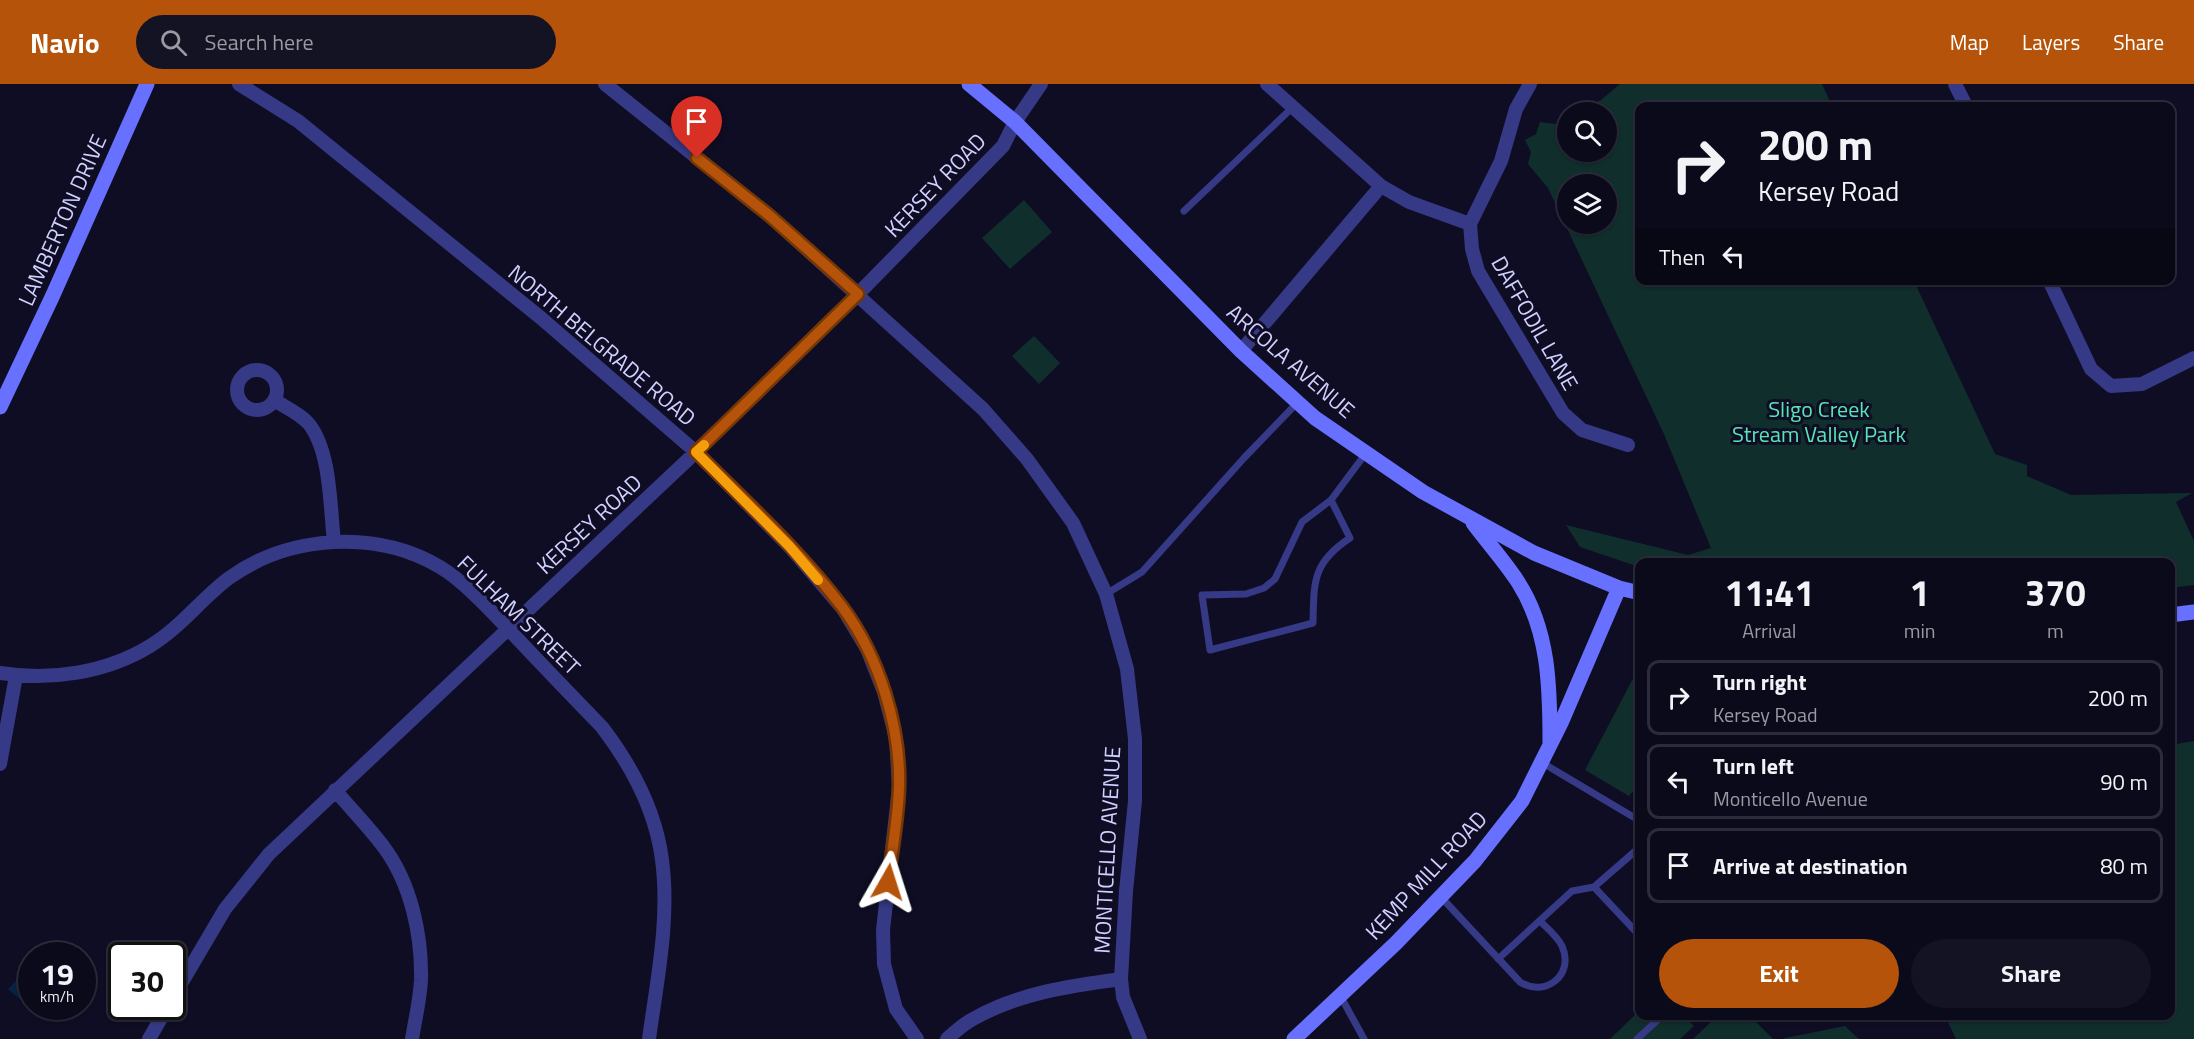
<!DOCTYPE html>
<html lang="en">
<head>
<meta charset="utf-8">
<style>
  :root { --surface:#0b0a1b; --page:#141324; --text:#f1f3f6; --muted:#9a9aa3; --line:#2b2b3a; --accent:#b45309 }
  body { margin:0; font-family:"Titillium Web",sans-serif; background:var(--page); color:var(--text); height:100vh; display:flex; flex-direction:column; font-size:22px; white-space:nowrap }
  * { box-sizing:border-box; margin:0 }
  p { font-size:20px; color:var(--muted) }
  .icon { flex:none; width:33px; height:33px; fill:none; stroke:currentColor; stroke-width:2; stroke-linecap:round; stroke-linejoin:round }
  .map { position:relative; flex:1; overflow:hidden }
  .drawer { position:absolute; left:1635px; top:474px; width:540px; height:462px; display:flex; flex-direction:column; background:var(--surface); border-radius:12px; box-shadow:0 2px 4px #0004,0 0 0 2px var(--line) }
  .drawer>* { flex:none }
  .hud { position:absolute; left:1635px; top:18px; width:540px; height:183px; border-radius:12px; box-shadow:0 2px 4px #0004,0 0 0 2px var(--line); background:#0b0a1b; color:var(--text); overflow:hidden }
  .controls { position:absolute; left:1557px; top:18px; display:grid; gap:12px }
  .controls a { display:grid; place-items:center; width:60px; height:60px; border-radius:50%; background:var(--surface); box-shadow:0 2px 4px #0004,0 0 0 2px var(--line); font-size:30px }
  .speed { position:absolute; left:18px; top:858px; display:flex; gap:12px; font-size:30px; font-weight:700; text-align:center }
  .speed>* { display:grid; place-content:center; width:78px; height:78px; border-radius:50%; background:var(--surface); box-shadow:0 2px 4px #0004,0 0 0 2px var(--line); line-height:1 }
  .speed small { font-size:15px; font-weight:400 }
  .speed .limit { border:3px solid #111; border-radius:9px; background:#fff; color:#111 }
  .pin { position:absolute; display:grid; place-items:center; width:51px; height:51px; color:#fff; margin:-62px -26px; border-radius:50% 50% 50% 0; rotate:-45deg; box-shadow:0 0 6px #0007 }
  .pin .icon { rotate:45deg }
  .me { position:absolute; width:66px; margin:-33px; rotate:6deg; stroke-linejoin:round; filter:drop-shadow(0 0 4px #0008) }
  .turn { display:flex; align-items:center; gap:21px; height:126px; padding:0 24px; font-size:27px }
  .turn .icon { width:78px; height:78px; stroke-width:2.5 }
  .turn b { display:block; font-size:42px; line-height:51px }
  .then { display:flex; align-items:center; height:57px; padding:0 24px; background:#0003; gap:12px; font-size:22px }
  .eta { display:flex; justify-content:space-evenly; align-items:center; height:102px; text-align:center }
  .eta b { font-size:36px; font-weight:700; line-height:42px }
  .primary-button { display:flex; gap:12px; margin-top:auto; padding:12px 24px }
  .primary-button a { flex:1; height:69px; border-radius:36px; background:var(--accent); color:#fff; font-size:24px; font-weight:700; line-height:69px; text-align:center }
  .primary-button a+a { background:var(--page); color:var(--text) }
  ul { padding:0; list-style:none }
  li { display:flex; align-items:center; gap:18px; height:75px; margin:0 12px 9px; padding:0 12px; border:3px solid var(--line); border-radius:12px }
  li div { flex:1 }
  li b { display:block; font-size:22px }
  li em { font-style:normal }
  header { display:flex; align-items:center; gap:36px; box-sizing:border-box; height:84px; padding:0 30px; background:var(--accent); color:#fff }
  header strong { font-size:28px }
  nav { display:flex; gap:33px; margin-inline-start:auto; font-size:21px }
  .search { width:420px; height:54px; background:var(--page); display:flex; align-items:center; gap:15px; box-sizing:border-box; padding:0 21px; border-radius:33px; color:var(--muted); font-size:22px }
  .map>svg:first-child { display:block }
  .green { fill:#102e2b; fill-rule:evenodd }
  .water { fill:#072243 }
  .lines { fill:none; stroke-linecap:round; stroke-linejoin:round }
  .lane { stroke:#363985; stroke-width:7 }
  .street { stroke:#363985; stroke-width:14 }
  .secondary { stroke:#6770ff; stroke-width:15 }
  .route-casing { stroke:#753606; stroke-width:15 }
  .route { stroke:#b45309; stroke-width:10 }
  .slow { stroke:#f59e0b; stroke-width:10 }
  .labels { text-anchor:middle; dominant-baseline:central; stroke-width:6; stroke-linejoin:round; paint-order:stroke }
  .street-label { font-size:22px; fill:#d2d0ff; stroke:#0f0d24 }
  .park-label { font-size:22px; fill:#57e5b6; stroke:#0f0d24 }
</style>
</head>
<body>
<header>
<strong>Navio</strong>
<div class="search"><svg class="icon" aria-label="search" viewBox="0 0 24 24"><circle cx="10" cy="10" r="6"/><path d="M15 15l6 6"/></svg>Search here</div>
<nav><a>Map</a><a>Layers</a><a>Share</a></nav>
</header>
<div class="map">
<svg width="2194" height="955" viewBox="0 0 2194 955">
  <rect width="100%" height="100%" fill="#0f0d24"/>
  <!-- green -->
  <path class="green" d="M 1620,0 L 1822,0 L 1832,22 L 1640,22 L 1640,196 L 1914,197 L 1995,370 L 2027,381 L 2027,392 L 2071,411 L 2192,409 L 2176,418 L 2194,457 L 2194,501 L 2171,504 L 2170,478 L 1640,478 L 1639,483 L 1580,463 L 1566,441 L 1688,471 L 1711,464 L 1663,348 L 1548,104 L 1528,80 L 1531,68 L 1525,56 L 1536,50 L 1540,38 L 1555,40 L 1567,34 L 1568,68 L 1606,68 L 1606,28 L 1577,28 L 1601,16 ZM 1568,100 L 1606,100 L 1606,140 L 1568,140 Z
    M 1024,116 L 1052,148 L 1010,185 L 982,154 Z
    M 1034,252 L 1060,279 L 1039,300 L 1012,272 Z
    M 1639,583 L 1639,700 L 1629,712 L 1585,686 Z
    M 2194,657 L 2194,955 L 1956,955 L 1945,932 L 2170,932 L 2171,661 Z
    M 1639,927 L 1640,932 L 1684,932 L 1694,942 L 1680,955 L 1610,955 Z
    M 1717,932 L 1750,932 L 1773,955 L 1693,955 Z
    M 1845,942 L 1859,955 L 1784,955 L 1785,954 Z"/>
  <!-- water -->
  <path class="water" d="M 18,895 L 31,905 L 32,923 L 31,925 L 8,905 Z"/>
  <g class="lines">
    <!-- lane -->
    <path class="lane" d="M 1184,127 L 1293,23
      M 1331,416 L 1350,454 C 1312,479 1314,498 1313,539 L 1210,566 L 1202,511 L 1246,510 L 1264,504 L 1275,495 L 1302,438 L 1331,416 L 1366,369
      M 1106,510 L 1142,488 L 1244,374 L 1298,318
      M 1541,678 L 1640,737
      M 1594,803 L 1640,852
      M 1441,813 L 1520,898 C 1545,914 1575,891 1562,862 C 1558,853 1547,844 1540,837
      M 1498,875 L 1572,807 L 1594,803 L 1640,763
      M 1341,913 L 1364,955
      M 1637,955 L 1662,932"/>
    <!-- street -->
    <path class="street" d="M 239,0 L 298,37 L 541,234 L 696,368 L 790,463 L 843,525 L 867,565 L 884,608 L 896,654 L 899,703 L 883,846 L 884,880 L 896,925 L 917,955
      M 605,0 L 770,132 L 983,325 L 1027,375 L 1073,439 L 1106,510 L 1127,585 L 1135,655 L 1135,717 L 1126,807 L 1121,895 L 1123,913 L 1140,955
      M 1267,0 L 1381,102 L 1409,118 L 1470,140
      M 1530,0 L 1516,25 L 1501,77 L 1470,140 L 1472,165 L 1478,187 L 1563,329 L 1582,346 L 1628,361
      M 1955,0 L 1966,22
      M 2049,196 L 2091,285 L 2111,302 L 2142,300 L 2194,274
      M 1241,267 L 1381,102
      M237 306a20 20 0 1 1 40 0a20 20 0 1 1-40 0Z
      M 274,316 C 285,323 301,330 309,340 C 331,368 330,423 334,458
      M 0,589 C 50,597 106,589 150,562 C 180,544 201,515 229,494 C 289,451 376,445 440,483 C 464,497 494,530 514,551 C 543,582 572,612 602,643 C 631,681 656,728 662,776 C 670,835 657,896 649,955
      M 0,680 L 16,592
      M 335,706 C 351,725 368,742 383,762 C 411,799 422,851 421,896 C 420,916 415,936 412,955
      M 172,915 L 225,825 L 269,770 L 696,368 L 858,210 L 1003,62 L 1015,38 L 1041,0
      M 149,955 L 168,922
      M 947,955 C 955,948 963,940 973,935 C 1019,909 1069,902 1121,895"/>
    <!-- secondary -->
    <path class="secondary" d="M 969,0 L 1015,38 L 1241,267 L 1315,334 L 1423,408 L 1534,469 L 1619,504 L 1640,509
      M 0,323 L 53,211 L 147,0
      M 1473,439 C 1488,459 1505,478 1518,498 C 1549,546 1550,603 1550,658
      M 2170,531 L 2194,528
      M 1294,955 L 1396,859 L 1475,777 L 1522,717 L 1561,639 L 1619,504"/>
  </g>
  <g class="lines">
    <defs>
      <path id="route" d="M 697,74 L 770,132 L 858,210 L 696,368 C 746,418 800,467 843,524 C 879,573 901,643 899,704 C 898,735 892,767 888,798"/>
    </defs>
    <!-- route casing -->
    <use href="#route" class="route-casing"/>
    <!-- route -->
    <use href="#route" class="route"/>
    <!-- slow -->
    <path class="slow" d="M 704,361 L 696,368 L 790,463 L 818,496"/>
  </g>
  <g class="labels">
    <!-- street labels -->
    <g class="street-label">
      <text transform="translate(935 101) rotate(-46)">KERSEY ROAD</text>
      <text transform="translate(62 136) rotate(-66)">LAMBERTON DRIVE</text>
      <text transform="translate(1535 239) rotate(60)">DAFFODIL LANE</text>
      <text transform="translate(602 261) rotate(40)">NORTH BELGRADE ROAD</text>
      <text transform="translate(1291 277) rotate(41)">ARCOLA AVENUE</text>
      <text transform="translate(589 440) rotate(-43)">KERSEY ROAD</text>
      <text transform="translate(519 531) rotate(44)">FULHAM STREET</text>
      <text transform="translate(1107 766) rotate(-87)">MONTICELLO AVENUE</text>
      <text transform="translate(1426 791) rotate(-47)">KEMP MILL ROAD</text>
    </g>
    <!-- park labels -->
    <g class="park-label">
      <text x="1819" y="325">Sligo Creek<tspan x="1819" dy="25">Stream Valley Park</tspan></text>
    </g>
  </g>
</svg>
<div class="controls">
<a><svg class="icon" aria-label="search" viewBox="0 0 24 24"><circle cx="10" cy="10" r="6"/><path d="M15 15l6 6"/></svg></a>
<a><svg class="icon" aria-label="layers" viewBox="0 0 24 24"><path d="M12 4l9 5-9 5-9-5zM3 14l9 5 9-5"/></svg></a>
</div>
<div class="speed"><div>19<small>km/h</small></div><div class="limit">30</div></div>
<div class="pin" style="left:697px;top:74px;background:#d93025"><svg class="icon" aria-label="arrive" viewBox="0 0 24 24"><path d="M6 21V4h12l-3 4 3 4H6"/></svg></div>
<svg class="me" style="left:888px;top:798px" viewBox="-20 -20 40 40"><path d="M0-17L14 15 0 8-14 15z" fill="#b45309" stroke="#fff" stroke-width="4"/></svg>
<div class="hud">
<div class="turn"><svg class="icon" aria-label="right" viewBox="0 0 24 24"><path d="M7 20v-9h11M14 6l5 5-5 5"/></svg><div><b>200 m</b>Kersey Road</div></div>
<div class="then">Then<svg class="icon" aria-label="left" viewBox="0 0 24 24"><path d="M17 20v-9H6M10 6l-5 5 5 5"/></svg></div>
</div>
<section class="drawer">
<div class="eta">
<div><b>11:41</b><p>Arrival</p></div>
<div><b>1</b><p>min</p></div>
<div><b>370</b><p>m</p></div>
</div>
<ul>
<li><svg class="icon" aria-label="right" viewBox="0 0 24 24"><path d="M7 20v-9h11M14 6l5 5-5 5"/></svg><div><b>Turn right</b><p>Kersey Road</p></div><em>200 m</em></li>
<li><svg class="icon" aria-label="left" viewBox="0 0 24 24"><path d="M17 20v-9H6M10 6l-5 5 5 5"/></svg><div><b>Turn left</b><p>Monticello Avenue</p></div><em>90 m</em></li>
<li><svg class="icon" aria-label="arrive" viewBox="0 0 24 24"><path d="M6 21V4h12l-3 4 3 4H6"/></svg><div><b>Arrive at destination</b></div><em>80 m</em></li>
</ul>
<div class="primary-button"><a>Exit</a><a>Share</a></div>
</section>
</div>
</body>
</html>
